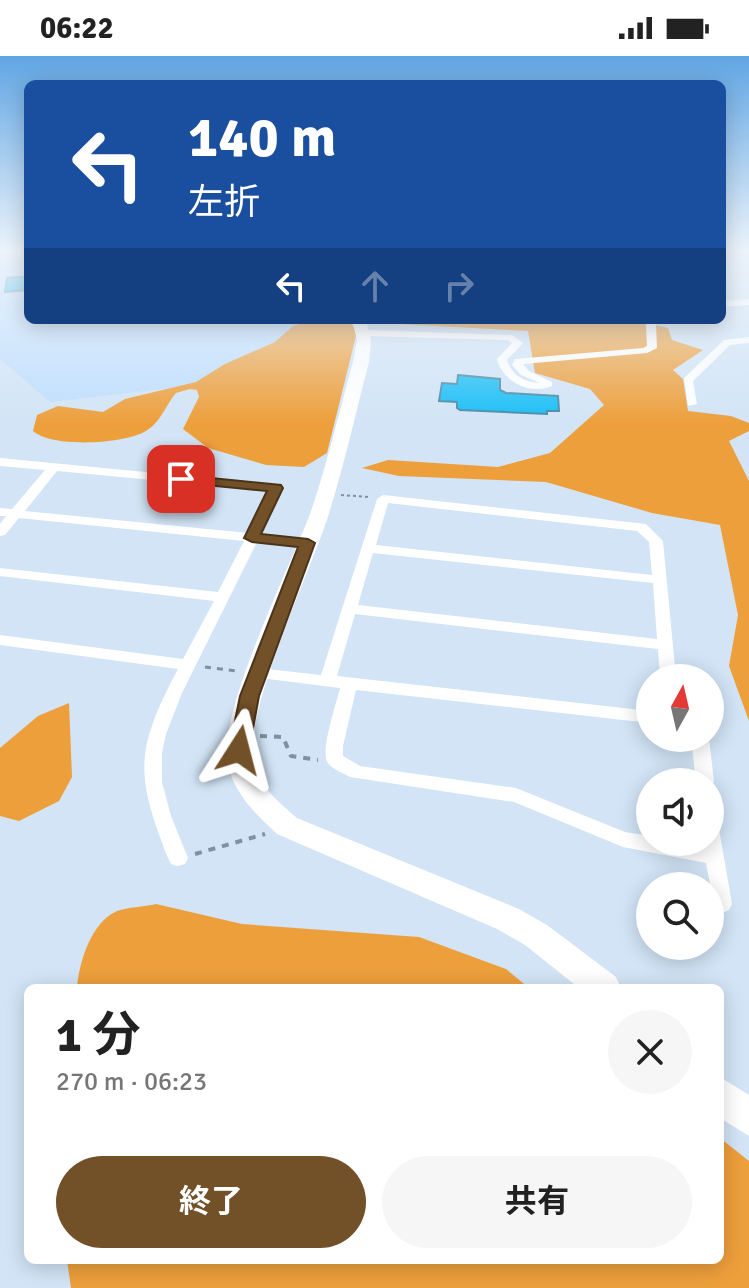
<!DOCTYPE html>
<html lang="ja">
<head>
<meta charset="utf-8">
<style>
  :root { --surface:#fff; --page:#f6f6f6; --text:#222; --muted:#767676; --accent:#725028 }
  body { margin:0; font-family:Signika,"Noto Sans JP",sans-serif; background:var(--page); color:var(--text); height:100vh; display:flex; flex-direction:column; font-size:30px; white-space:nowrap }
  * { box-sizing:border-box; margin:0 }
  p { font-size:26px; color:var(--muted) }
  .icon { flex:none; width:44px; height:44px; fill:none; stroke:currentColor; stroke-width:2; stroke-linecap:round; stroke-linejoin:round }
  .map { position:relative; flex:1; overflow:hidden }
  .drawer { position:absolute; left:24px; top:928px; width:700px; height:280px; display:flex; flex-direction:column; background:var(--surface); border-radius:12px; box-shadow:0 4px 20px #0003 }
  .drawer>* { flex:none }
  .guide { position:absolute; left:24px; top:24px; width:702px; height:244px; border-radius:12px; box-shadow:0 4px 20px #0003; background:#1a4fa0; color:#fff; overflow:hidden }
  .needle { width:52px; rotate:8deg }
  .tools { position:absolute; left:636px; top:608px; display:grid; gap:16px }
  .tools a { display:grid; place-items:center; width:88px; height:88px; border-radius:50%; background:var(--surface); box-shadow:0 4px 20px #0003; font-size:40px }
  .pin { position:absolute; display:grid; place-items:center; width:68px; height:68px; color:#fff; margin:-34px; border-radius:16px; box-shadow:0 4px 12px #0006 }
  .me { position:absolute; width:88px; margin:-44px; rotate:9deg; stroke-linejoin:round; filter:drop-shadow(0 0 6px #0008) }
  .turn { display:flex; align-items:center; gap:28px; height:168px; padding:0 32px; font-size:36px }
  .turn .icon { width:104px; height:104px; stroke-width:2.5 }
  .turn b { display:block; font-size:56px; line-height:68px }
  .lanes { display:flex; align-items:center; height:76px; padding:0 32px; background:#0003; justify-content:center; gap:40px; direction:ltr }
  .lanes .off { opacity:.35 }
  .round { display:grid; place-items:center; flex:none; width:84px; height:84px; border-radius:42px; background:var(--page) }
  .headline { display:flex; align-items:center; justify-content:space-between; height:136px; padding:0 32px }
  h1 { font-size:48px; font-weight:700; line-height:60px }
  .action { display:flex; gap:16px; margin-top:auto; padding:16px 32px }
  .action a { flex:1; height:92px; border-radius:48px; background:var(--accent); color:#fff; font-size:32px; font-weight:700; line-height:92px; text-align:center }
  .action a+a { background:var(--page); color:var(--text) }
  .status { display:flex; justify-content:space-between; align-items:center; height:56px; padding:0 40px; background:var(--surface); direction:ltr }
  .status svg { height:22px; fill:currentColor }
  .map>svg:first-child { display:block }
  .built { fill:#bfdefd }
  .forest { fill:#ed9f3c }
  .building { fill:#19bef6; stroke:#488aa6; stroke-width:2 }
  .lines { fill:none; stroke-linecap:round; stroke-linejoin:round }
  .path-far2 { stroke:#7e90a2; stroke-width:2; stroke-dasharray:3 3; stroke-linecap:butt }
  .path-far1 { stroke:#7e90a2; stroke-width:3; stroke-dasharray:6 6; stroke-linecap:butt }
  .path { stroke:#7e90a2; stroke-width:4; stroke-dasharray:7 7; stroke-linecap:butt }
  .street { fill:#fff; fill-rule:evenodd }
  .secondary { fill:#fff; fill-rule:evenodd }
  .route { fill:#725028; stroke:#4a341a; stroke-width:2 }
</style>
</head>
<body>
<div class="status"><b>06:22</b><svg viewBox="0 0 49 12"><path d="M0 12V9h3v3zM5 12V6h3v6zM10 12V3h3v9zM15 12V0h3v12zM26 1h20v11H26zM47 4h2v5h-2z"/></svg></div>
<div class="map">
<svg width="749" height="1232" viewBox="0 0 749 1232">
  <rect width="100%" height="100%" fill="#d2e4f6"/>
  <!-- built -->
  <path class="built" d="M 28,204 L 28,264 L 324,264 L 188,330 L 50,346 L 0,303 L 0,208 Z"/>
  <!-- forest -->
  <path class="forest" d="M 313,264 L 349,264 L 357,276 L 327,397 L 304,411 L 266,409 L 208,392 L 183,373 L 199,341 L 197,334 L 190,333 L 176,337 C 165,350 161,367 144,376 C 122,388 52,392 33,375 L 37,359 L 58,350 L 103,356 L 125,343 L 196,326 L 225,308 L 275,286 L 293,270 Z
    M 378,264 L 633,264 L 668,272 L 672,284 L 703,294 L 673,314 L 683,323 L 688,355 L 731,360 L 749,367 L 749,375 L 729,385 L 749,425 L 749,665 L 729,610 L 738,559 L 720,469 L 652,457 L 546,426 L 399,420 L 362,412 L 388,404 L 498,411 L 550,397 L 604,349 L 590,333 L 535,317 L 528,275 L 381,267 Z
    M 69,647 L 72,721 L 59,745 L 19,765 L 0,760 L 0,692 L 38,660 Z
    M 156,848 L 242,868 L 419,881 L 506,913 L 529,932 L 77,932 C 79,907 91,866 117,855 C 128,851 144,851 156,848 Z
    M 720,1082 L 749,1105 L 749,1232 L 71,1232 L 67,1204 L 720,1204 Z"/>
  <!-- building -->
  <path class="building" d="M 28,220 L 28,234 L 5,236 L 7,222 Z
    M 458,319 L 500,323 L 500,334 L 506,337 L 558,340 L 559,355 L 547,355 L 547,358 L 460,354 L 457,352 L 457,346 L 439,345 L 442,327 L 457,328 Z"/>
  <g class="lines">
    <!-- path-far2 -->
    <path class="path-far2" d="M 341,439 L 369,441"/>
    <!-- path-far1 -->
    <path class="path-far1" d="M 205,611 L 237,615"/>
    <!-- path -->
    <path class="path" d="M 260,680 L 283,681 L 291,700 L 318,704
      M 195,798 L 265,778"/>
    <!-- street -->
    <path class="street" d="M 735,195 L 749,195 L 749,198 Z
      M 749,243 L 749,249 L 722,251 L 722,245 Z
      M 649,264 L 659,264 L 656,269 L 657,292 L 647,297 L 523,308 L 529,315 L 552,326 L 552,330 C 529,339 503,326 497,303 L 512,287 L 507,284 L 364,280 L 359,277 L 364,274 L 512,279 L 523,287 L 507,304 C 512,320 524,326 540,327 L 521,319 L 512,309 L 515,303 L 643,292 L 647,290 L 646,269 Z
      M 749,281 L 749,287 L 730,289 L 693,325 L 697,348 L 688,350 L 684,322 L 724,284 Z
      M 0,402 L 280,429 L 282,432 L 261,478 L 308,483 L 315,487 L 308,491 L 257,486 L 182,637 L 166,678 L 162,697 L 162,726 L 171,760 L 188,802 L 185,808 L 178,810 L 171,808 L 168,802 C 135,718 135,694 178,613 L 0,589 L 0,579 L 183,603 L 214,545 L 0,520 L 0,512 L 218,536 L 244,485 L 19,462 L 5,479 L 0,480 L 0,468 L 6,460 L 0,460 L 0,452 L 12,453 L 45,414 L 0,410 ZM 57,415 L 268,435 L 248,477 L 25,455 Z
      M 383,439 L 646,468 L 663,485 L 676,622 L 660,622 L 658,593 L 355,558 L 337,620 L 650,655 L 650,667 L 356,634 L 343,690 L 343,700 L 360,710 L 516,732 L 625,776 L 650,780 L 650,786 L 682,786 L 704,790 L 703,786 L 710,786 L 710,758 L 717,761 L 732,848 L 729,854 L 722,857 L 715,854 L 706,807 L 623,791 L 514,746 L 350,721 C 343,717 332,713 328,707 C 319,697 337,646 340,632 L 252,621 L 250,617 L 258,612 L 321,619 L 377,443 ZM 388,447 L 637,475 L 649,486 L 652,519 L 376,489 ZM 373,497 L 653,527 L 657,583 L 358,549 Z
      M 691,682 L 709,682 L 714,726 L 711,731 L 710,726 L 696,726 Z"/>
    <!-- secondary -->
    <path class="secondary" d="M 352,264 L 366,264 L 371,284 L 369,306 C 356,355 345,406 330,454 C 314,510 239,661 255,711 C 262,733 280,747 297,762 L 519,853 L 547,869 L 616,921 L 621,932 L 579,932 L 525,889 L 497,873 L 277,778 C 257,760 235,738 228,710 C 215,661 290,511 310,458 C 327,409 339,356 353,306 L 357,284 Z
      M 720,1021 L 749,1039 L 749,1080 L 720,1062 Z"/>
  </g>
  <!-- sky -->
  <linearGradient id="sky" x2="0" y2="1"><stop stop-color="#60a5e3"/><stop offset="0.53" stop-color="#ebf3fb"/><stop offset="1" stop-color="#ebf3fb" stop-opacity="0"/></linearGradient>
  <rect width="749" height="367" fill="url(#sky)"/>
  <!-- route -->
  <path class="route" d="M 181,419 L 281,429 L 283,432 L 261,478 L 308,483 L 315,487 L 259,640 L 249,694 L 246,699 L 232,699 L 229,694 L 240,640 L 298,491 L 252,486 L 244,482 L 267,435 L 176,426 L 176,420 Z"/>
</svg>
<div class="tools">
<a><svg class="needle" viewBox="-14 -14 28 28"><path d="M0-13l5 13h-10z" fill="#e53935"/><path d="M0 13l5-13h-10z" fill="#767676"/></svg></a>
<a><svg class="icon" aria-label="sound" viewBox="0 0 24 24"><path d="M4 9h4l5-4v14l-5-4H4zM17 9q2 3 0 6"/></svg></a>
<a><svg class="icon" aria-label="search" viewBox="0 0 24 24"><circle cx="10" cy="10" r="6"/><path d="M15 15l6 6"/></svg></a>
</div>
<div class="pin" style="left:181px;top:423px;background:#d93025"><svg class="icon" aria-label="arrive" viewBox="0 0 24 24"><path d="M6 21V4h12l-3 4 3 4H6"/></svg></div>
<svg class="me" style="left:239px;top:694px" viewBox="-20 -20 40 40"><path d="M0-17L14 15 0 8-14 15z" fill="#725028" stroke="#fff" stroke-width="4"/></svg>
<div class="guide">
<div class="turn"><svg class="icon" aria-label="left" viewBox="0 0 24 24"><path d="M17 20v-9H6M10 6l-5 5 5 5"/></svg><div><b>140 m</b>左折</div></div>
<div class="lanes"><svg class="icon" aria-label="left" viewBox="0 0 24 24"><path d="M17 20v-9H6M10 6l-5 5 5 5"/></svg><svg class="icon off" aria-label="ahead" viewBox="0 0 24 24"><path d="M12 20V5M6 11l6-6 6 6"/></svg><svg class="icon off" aria-label="right" viewBox="0 0 24 24"><path d="M7 20v-9h11M14 6l5 5-5 5"/></svg></div>
</div>
<section class="drawer">
<div class="headline"><div><h1>1 分</h1><p>270 m · 06:23</p></div><a class="round"><svg class="icon" aria-label="close" viewBox="0 0 24 24"><path d="M6 6l12 12M18 6L6 18"/></svg></a></div>
<div class="action"><a>終了</a><a>共有</a></div>
</section>
</div>
</body>
</html>
